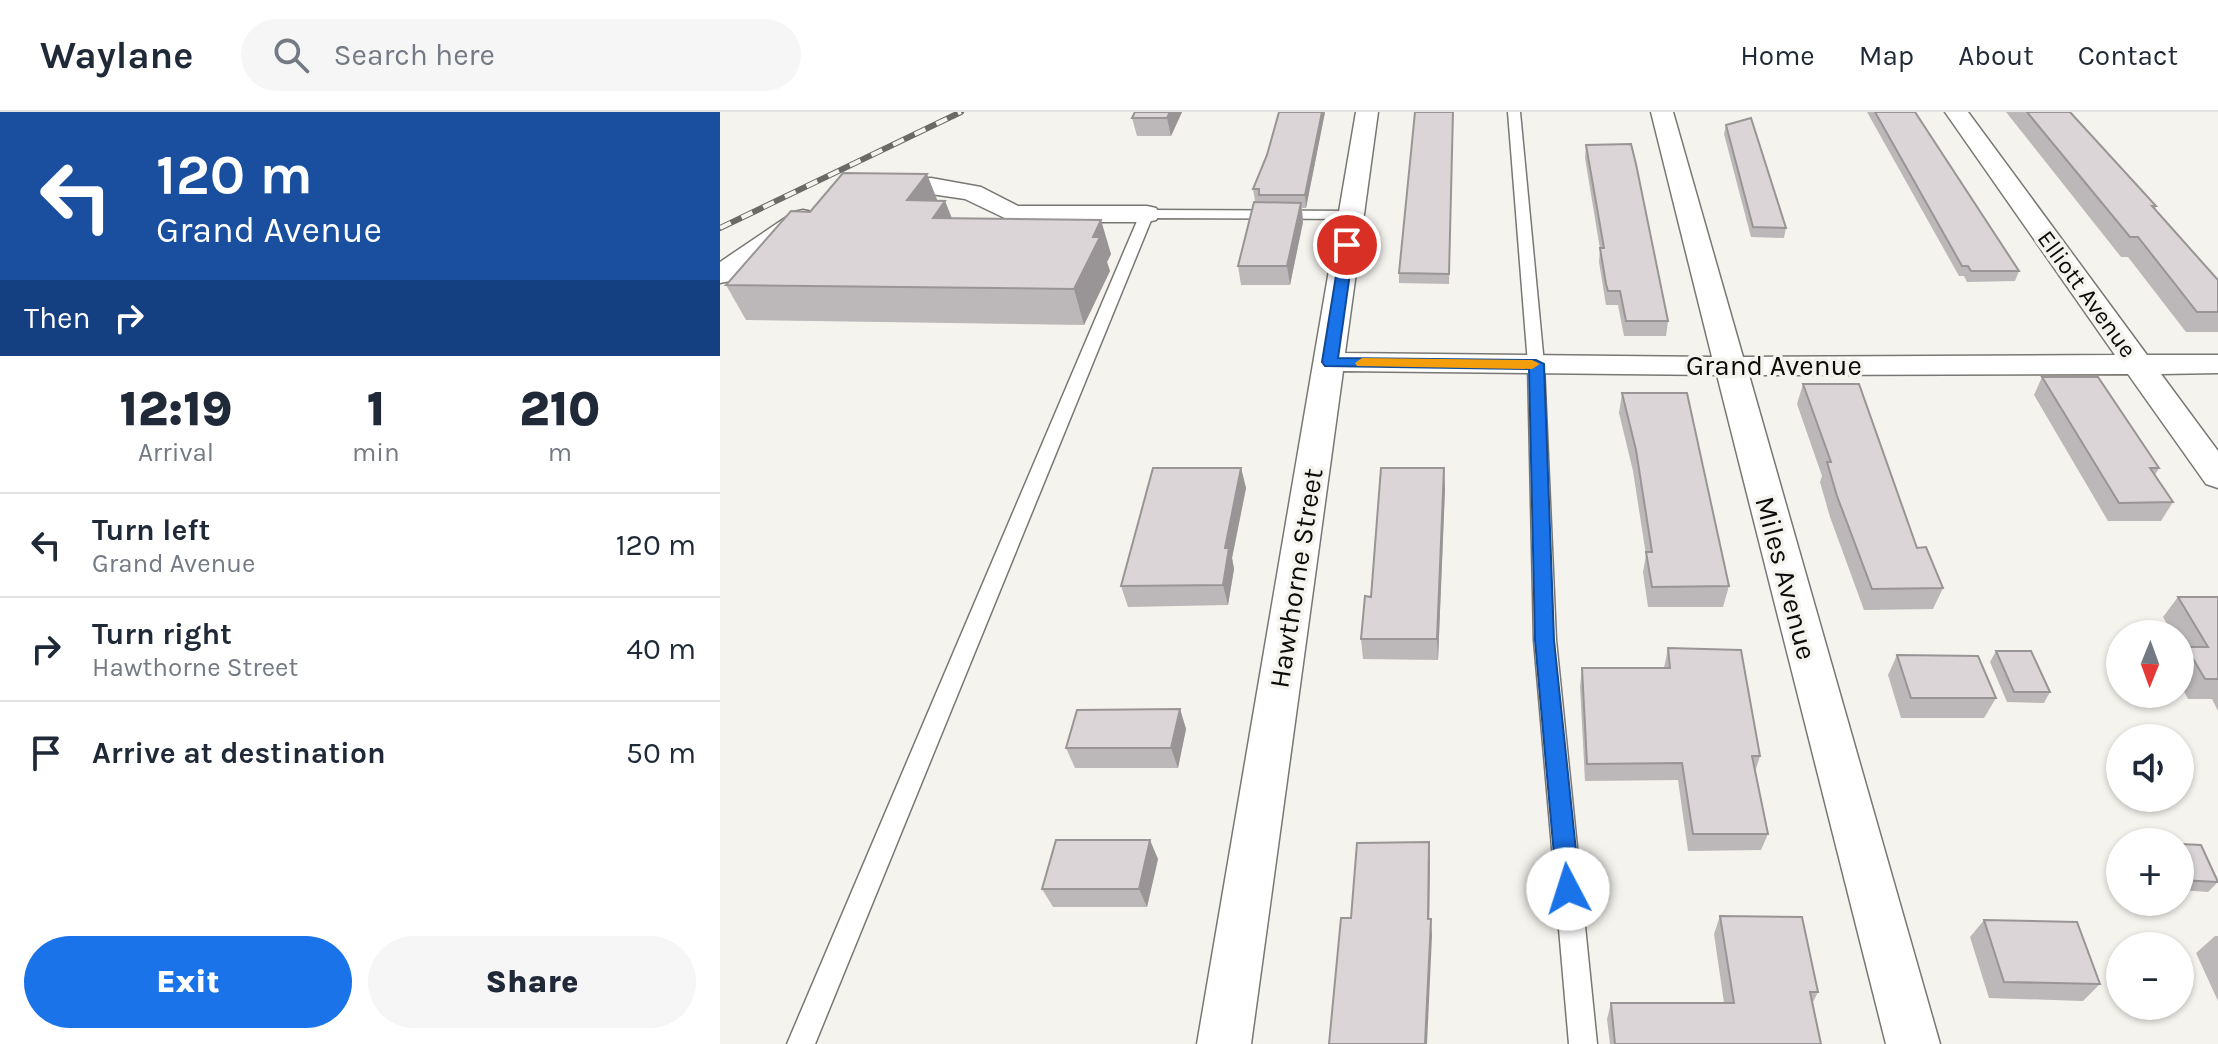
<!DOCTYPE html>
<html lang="en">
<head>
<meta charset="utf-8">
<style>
  :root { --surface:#fff; --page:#f6f6f7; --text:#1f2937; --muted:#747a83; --line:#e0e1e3; --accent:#1a73e8 }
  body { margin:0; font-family:Karla,sans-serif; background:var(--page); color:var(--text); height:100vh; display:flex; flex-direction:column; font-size:30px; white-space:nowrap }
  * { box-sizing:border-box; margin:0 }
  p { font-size:26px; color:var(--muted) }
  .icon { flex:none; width:44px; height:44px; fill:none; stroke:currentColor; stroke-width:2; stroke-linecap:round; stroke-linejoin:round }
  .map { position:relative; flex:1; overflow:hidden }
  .panel { display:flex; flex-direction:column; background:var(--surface); width:720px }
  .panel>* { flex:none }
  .guide { background:#1a4fa0; color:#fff; overflow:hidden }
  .needle { width:52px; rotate:181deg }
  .controls { position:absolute; left:1386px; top:508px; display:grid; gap:16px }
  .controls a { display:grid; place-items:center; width:88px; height:88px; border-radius:50%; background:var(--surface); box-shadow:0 2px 6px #0004; font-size:40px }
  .pin { position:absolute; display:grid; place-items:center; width:68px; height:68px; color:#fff; margin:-34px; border:4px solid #fff; border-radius:50%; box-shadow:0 2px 8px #0007 }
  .me { position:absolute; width:88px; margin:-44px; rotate:355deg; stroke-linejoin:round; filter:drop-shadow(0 0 6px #0008) }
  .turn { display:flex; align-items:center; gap:28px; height:168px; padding:0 24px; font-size:36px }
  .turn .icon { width:104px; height:104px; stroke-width:2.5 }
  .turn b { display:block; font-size:56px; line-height:68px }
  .then { display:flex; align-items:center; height:76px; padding:0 24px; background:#0003; gap:16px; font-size:30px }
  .eta { display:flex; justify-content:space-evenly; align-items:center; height:136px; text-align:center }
  .eta b { font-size:48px; font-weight:800; line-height:56px }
  .button { display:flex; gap:16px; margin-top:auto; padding:16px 24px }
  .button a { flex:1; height:92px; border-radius:48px; background:var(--accent); color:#fff; font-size:32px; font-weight:800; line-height:92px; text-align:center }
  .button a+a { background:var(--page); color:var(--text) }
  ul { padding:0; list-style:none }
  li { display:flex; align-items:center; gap:24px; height:104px; padding:0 24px; border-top:2px solid var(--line) }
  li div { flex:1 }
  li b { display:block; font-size:30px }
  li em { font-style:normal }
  header { display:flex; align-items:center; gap:48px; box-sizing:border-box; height:112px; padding:0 40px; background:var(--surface); border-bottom:2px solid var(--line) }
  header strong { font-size:38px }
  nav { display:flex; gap:44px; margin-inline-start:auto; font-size:28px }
  .search { width:560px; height:72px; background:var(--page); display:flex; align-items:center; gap:20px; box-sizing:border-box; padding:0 28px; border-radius:44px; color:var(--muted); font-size:30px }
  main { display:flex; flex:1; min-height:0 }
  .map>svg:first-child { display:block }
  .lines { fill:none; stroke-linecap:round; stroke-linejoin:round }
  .service-casing { stroke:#797773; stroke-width:3 }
  .minor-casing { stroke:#797773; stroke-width:3 }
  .service { fill:#fff; fill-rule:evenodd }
  .minor { fill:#fff; fill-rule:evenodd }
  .rail-casing { stroke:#6b6a67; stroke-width:6 }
  .rail { stroke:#f5f3ee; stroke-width:4; stroke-dasharray:12; stroke-linecap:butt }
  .wall { fill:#bcb7b9 }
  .shaded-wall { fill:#999596 }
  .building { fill:#dbd5d7; stroke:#999596; stroke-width:2 }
  .route { fill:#1a73e8; stroke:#114b97; stroke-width:2 }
  .slow { fill:#f59e0b }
  .labels { text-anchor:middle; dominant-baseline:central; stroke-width:7; stroke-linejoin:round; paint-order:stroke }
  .far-street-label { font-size:24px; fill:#0c0b0a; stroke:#f5f3ee }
  .street-label { font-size:28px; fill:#0c0b0a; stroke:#f5f3ee }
</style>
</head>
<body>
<header>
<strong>Waylane</strong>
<div class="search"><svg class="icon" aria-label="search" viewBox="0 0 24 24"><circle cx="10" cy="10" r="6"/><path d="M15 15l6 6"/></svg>Search here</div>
<nav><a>Home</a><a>Map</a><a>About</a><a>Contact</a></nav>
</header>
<main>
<section class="panel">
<div class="guide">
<div class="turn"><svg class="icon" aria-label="left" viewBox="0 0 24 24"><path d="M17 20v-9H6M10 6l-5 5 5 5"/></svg><div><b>120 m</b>Grand Avenue</div></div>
<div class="then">Then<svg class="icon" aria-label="right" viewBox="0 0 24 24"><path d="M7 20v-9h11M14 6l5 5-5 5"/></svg></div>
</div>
<div class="eta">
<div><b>12:19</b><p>Arrival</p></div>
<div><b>1</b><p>min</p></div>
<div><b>210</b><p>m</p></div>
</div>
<ul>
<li><svg class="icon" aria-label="left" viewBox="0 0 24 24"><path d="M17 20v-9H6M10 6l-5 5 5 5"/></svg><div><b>Turn left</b><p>Grand Avenue</p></div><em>120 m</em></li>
<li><svg class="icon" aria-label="right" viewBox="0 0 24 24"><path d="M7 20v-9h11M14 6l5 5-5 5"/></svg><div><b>Turn right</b><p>Hawthorne Street</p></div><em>40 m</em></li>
<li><svg class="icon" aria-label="arrive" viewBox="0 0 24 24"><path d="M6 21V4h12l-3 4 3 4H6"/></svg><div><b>Arrive at destination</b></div><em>50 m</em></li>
</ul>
<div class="button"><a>Exit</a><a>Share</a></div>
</section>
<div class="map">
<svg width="1498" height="932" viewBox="0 0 1498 932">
  <rect width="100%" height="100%" fill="#f5f3ee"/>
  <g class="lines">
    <defs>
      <path id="service" d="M 788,0 L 800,0 L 824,252 L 836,528 L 877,932 L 849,932 L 814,528 L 808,252 Z
        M 427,98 L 632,99 L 639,103 L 632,107 L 432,106 L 95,932 L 67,932 L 420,102 Z"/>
      <path id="minor" d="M 636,0 L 658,0 L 625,241 L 992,245 L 931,0 L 953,0 L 1023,245 L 1395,243 L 1225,0 L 1248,0 L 1427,243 L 1498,243 L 1498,261 L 1441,262 L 1498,339 L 1498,376 L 1486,372 L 1408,262 L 1029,263 L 1220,932 L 1166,932 L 997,263 L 623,259 L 531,932 L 477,932 Z
        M 211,66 L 261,75 L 298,94 L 427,94 L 436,96 L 440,102 L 436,108 L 427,110 L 293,110 L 245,87 L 211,82 L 153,80 L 149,75 L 153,70 Z
        M 83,98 L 92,100 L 96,106 L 92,112 L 10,169 L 0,171 L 0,150 L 74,100 Z"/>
    </defs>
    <!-- service casing -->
    <use href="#service" class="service-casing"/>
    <!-- minor casing -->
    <use href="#minor" class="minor-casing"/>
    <!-- service -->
    <use href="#service" class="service"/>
    <!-- minor -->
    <use href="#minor" class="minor"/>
    <defs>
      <path id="rail" d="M 0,116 L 241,0"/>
    </defs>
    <!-- rail casing -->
    <use href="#rail" class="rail-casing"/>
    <!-- rail -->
    <use href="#rail" class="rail"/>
  </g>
  <!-- wall -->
  <path class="wall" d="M 415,0 L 462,0 L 451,24 L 417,24 L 412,6 Z
    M 605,0 L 586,96 L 582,96 L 583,110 L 570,173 L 521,173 L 518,154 L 540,90 L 535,89 L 533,77 Z
    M 733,0 L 729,172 L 679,171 L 679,161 Z
    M 1147,0 L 1195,0 L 1299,159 L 1295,169 L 1247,170 L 1244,164 L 1239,164 Z
    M 1286,0 L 1350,0 L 1436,94 L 1435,97 L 1498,168 L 1498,220 L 1466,220 L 1408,145 L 1401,145 Z
    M 1006,13 L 1066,116 L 1064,126 L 1031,125 L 1004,22 Z
    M 866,33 L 948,209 L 946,224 L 904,224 L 898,193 L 886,193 L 879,150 L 880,137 L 865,46 Z
    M 217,89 L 225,89 L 232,106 L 391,142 L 387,150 L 390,159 L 364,213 L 26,208 L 6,173 L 90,100 Z
    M 1322,265 L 1439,356 L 1435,363 L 1453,390 L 1441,409 L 1388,409 L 1314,283 Z
    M 1083,272 L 1197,436 L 1223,476 L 1213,497 L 1144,498 L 1110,405 L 1100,370 L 1102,364 L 1077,292 Z
    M 902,281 L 1009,474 L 1003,495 L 928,495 L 923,460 L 926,443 L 913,359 L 899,301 Z
    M 521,356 L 526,376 L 512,446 L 514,457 L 508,493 L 408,495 L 401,474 Z
    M 724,356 L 725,377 L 718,548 L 643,547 L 641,527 L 651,485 Z
    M 1458,485 L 1498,485 L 1498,599 L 1492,587 L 1468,587 L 1460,572 L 1460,543 L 1463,539 L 1460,534 L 1460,522 L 1453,522 L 1443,505 Z
    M 948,536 L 1040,644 L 1035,660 L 1048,722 L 1041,738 L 968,739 L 958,668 L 865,669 L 860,574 L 862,556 L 944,556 Z
    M 1276,539 L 1330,580 L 1324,591 L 1287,590 L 1270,550 Z
    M 1177,543 L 1276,586 L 1264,606 L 1181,606 L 1168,563 Z
    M 460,597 L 466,617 L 458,656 L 355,656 L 346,636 Z
    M 1460,732 L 1498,770 L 1488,780 L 1460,778 Z
    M 438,747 L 427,795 L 333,795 L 322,777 Z
    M 1000,804 L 1098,880 L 1093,890 L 1101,932 L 890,932 L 887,907 L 891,891 L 1004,891 L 994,822 Z
    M 1264,808 L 1380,872 L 1363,889 L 1269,886 L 1250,825 Z
    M 1495,824 L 1498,824 L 1498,889 L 1476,841 Z"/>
  <!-- shaded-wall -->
  <path class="shaded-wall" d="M 450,0 L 462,0 L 451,24 L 447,6 Z
    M 602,0 L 605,0 L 586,96 L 585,83 Z
    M 207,62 L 220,95 L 187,88 Z
    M 225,89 L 238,123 L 213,106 Z
    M 581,91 L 583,110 L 570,173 L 567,154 Z
    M 381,108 L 391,142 L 387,150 L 390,159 L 364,213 L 354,177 L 373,125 Z
    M 521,356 L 526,376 L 512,446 L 514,457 L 508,493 L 503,473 L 505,436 Z
    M 724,356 L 725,377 L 718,548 L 717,527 Z
    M 460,597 L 466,617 L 458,656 L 451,636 Z
    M 430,728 L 438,747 L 427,795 L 419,777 Z
    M 709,730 L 710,749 L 709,824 L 708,807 Z
    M 711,807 L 712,824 L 707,932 L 705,932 Z"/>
  <!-- building -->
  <path class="building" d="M 415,0 L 450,0 L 447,6 L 412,6 Z
    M 559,0 L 602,0 L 585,83 L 539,83 L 539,77 L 533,77 L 547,43 Z
    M 695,0 L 733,0 L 729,162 L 679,161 Z
    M 1155,0 L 1195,0 L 1299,159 L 1251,159 L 1248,154 L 1242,154 Z
    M 1307,0 L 1350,0 L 1436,94 L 1432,94 L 1498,168 L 1498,200 L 1477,200 L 1418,125 L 1410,125 Z
    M 1031,6 L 1066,116 L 1033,115 L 1006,13 Z
    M 911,32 L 916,52 L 948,209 L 906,209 L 900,179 L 888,179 L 886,172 L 880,136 L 884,136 L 866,33 Z
    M 123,61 L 207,62 L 187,88 L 225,89 L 213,106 L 381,108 L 373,125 L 380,125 L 354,177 L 6,173 L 71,99 L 90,100 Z
    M 534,90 L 581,91 L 567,154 L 518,154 Z
    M 1322,265 L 1378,265 L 1439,356 L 1430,356 L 1453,390 L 1399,391 Z
    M 1083,272 L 1139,272 L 1197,436 L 1206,435 L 1223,476 L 1152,477 L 1117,384 L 1107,350 L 1111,350 Z
    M 902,281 L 967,281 L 1009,474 L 932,475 L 926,440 L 932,440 L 916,338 Z
    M 433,356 L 521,356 L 505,436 L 509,436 L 503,473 L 401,474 Z
    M 661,356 L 724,356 L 717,527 L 641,527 L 645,484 L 651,485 Z
    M 1458,485 L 1498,485 L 1498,567 L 1485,567 L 1466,535 L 1488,535 Z
    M 948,536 L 1021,538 L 1040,644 L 1032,644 L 1048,722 L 973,722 L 962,651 L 867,652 L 862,556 L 950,556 Z
    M 1276,539 L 1311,539 L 1330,580 L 1294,580 Z
    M 1177,543 L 1258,544 L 1276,586 L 1191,586 Z
    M 460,597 L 451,636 L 346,636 L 357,598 Z
    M 336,728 L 430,728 L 419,777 L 322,777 Z
    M 709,730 L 708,807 L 711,807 L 705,932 L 609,932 L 621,806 L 631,806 L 637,731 Z
    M 1460,732 L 1481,733 L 1498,770 L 1460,768 Z
    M 1000,804 L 1082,805 L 1098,880 L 1090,880 L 1101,932 L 895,932 L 891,891 L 1014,891 Z
    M 1264,808 L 1357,810 L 1380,872 L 1284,870 Z"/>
  <!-- route -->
  <path class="route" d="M 627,129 L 634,133 L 618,246 L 816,248 L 824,252 L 834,528 L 860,777 L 856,784 L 848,787 L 840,784 L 837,777 L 815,528 L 809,257 L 605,254 L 602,250 L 621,133 Z"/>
  <!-- slow -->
  <path class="slow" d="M 642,246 L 812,248 L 820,252 L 812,257 L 637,254 L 635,251 Z"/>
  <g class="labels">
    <!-- far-street labels -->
    <g class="far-street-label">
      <text transform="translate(1367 182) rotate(54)">Elliott Avenue</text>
    </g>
    <!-- street labels -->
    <g class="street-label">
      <text x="1054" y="253">Grand Avenue</text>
      <text transform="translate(576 466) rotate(-81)">Hawthorne Street</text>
      <text transform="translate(1066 466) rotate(75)">Miles Avenue</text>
    </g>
  </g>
</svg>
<div class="controls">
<a><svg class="needle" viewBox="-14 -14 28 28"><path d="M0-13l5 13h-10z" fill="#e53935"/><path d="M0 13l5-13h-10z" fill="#747a83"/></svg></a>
<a><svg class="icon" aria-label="sound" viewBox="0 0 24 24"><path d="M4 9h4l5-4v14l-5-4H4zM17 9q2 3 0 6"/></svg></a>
<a>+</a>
<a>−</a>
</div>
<div class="pin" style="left:627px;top:133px;background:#d93025"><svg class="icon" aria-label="arrive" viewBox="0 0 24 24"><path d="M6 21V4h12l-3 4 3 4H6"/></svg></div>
<svg class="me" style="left:848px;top:777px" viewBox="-20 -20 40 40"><circle r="19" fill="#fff"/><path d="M0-13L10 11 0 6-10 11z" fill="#1a73e8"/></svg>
</div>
</main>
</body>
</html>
